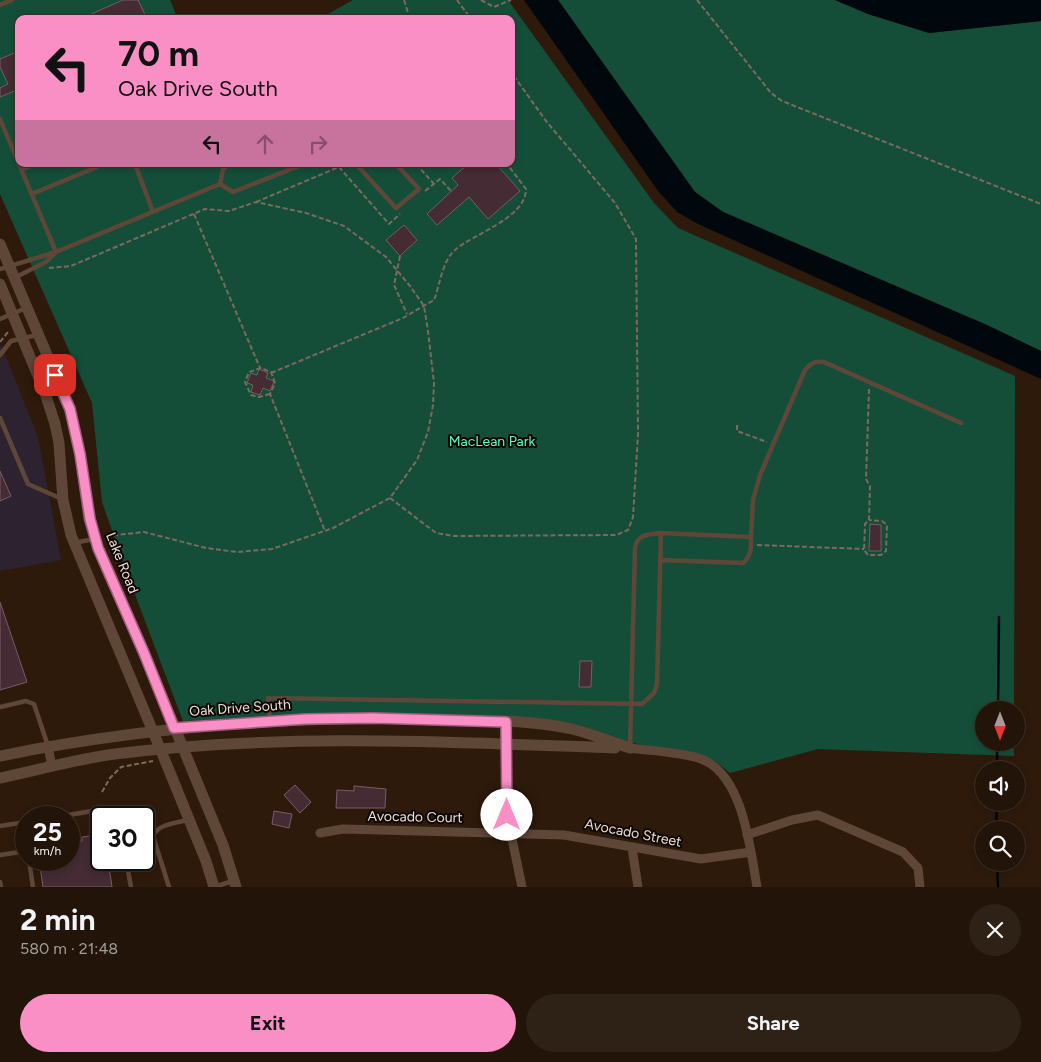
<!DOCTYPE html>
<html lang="en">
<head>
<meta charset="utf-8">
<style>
  :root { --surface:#221408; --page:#2e2116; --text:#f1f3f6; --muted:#a29e9c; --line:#3f3329; --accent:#fa8fc6 }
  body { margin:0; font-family:Figtree,sans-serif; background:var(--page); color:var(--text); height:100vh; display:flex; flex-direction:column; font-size:19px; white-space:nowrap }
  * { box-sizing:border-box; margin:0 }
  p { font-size:16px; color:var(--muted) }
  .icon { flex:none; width:28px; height:28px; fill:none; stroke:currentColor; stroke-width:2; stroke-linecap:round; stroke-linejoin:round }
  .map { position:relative; height:887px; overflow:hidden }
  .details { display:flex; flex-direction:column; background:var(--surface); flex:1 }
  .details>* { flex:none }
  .guide { position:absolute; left:15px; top:15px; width:500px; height:152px; border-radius:10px; box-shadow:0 2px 8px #0003,0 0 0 1px var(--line); background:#fa8fc6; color:#111; overflow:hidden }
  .needle { width:32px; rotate:180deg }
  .fabs { position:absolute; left:975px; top:701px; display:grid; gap:10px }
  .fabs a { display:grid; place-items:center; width:50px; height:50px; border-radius:50%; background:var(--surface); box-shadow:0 2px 8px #0003,0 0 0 1px var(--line); font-size:25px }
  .speed { position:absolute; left:15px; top:806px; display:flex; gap:10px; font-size:25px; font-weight:700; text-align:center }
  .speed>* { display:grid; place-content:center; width:65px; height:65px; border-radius:50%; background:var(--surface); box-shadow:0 2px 8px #0003,0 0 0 1px var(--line); line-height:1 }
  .speed small { font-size:12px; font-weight:400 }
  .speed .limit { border:2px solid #111; border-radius:8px; background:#fff; color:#111 }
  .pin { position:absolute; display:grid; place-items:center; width:42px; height:42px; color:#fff; margin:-21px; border-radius:10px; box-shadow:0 2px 8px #0006 }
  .me { position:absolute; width:55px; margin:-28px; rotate:0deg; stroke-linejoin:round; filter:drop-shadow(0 0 4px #0008) }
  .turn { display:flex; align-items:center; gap:18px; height:105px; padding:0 20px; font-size:22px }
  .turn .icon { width:65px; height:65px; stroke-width:2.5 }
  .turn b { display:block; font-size:35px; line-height:42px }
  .lanes { display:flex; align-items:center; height:48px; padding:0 20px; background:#0003; justify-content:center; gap:25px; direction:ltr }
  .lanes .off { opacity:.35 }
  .round { display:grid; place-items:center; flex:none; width:52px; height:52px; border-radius:26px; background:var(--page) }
  .headline { display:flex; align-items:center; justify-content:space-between; height:85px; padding:0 20px }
  h1 { font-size:30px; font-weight:700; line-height:38px }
  .action { display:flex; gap:10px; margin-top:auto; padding:10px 20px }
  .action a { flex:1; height:58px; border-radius:30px; background:var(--accent); color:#111; font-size:20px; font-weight:700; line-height:58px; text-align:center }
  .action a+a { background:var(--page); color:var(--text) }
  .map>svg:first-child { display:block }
  .education { fill:#2d222f }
  .green { fill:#144e39 }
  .water { fill:#00080e }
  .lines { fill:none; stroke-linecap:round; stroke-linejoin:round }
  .stream { stroke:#00080e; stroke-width:2.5 }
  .building { fill:#442b34; stroke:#785c66 }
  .path { stroke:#7c6a5e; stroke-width:2; stroke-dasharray:5 2.5; stroke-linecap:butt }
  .service { stroke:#5f4738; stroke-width:4.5 }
  .minor { stroke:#5f4738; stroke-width:9 }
  .tertiary { stroke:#5f4738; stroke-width:11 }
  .route-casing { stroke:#a25d81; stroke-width:12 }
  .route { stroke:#fa8fc6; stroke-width:9 }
  .labels { text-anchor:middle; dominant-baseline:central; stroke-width:4; stroke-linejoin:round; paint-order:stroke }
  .park-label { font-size:14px; fill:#5cfdc0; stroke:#0f0703 }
  .street-label { font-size:14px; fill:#edded5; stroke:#0f0703 }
</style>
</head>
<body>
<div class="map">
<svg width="1041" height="887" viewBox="0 0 1041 887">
  <rect width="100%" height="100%" fill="#2e1a0b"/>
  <!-- education -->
  <path class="education" d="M 0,342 L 38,437 L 61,560 L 0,571 Z"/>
  <!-- green -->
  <path class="green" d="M 0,0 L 170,0 L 178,19 L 19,19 L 19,164 L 511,164 L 511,19 L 319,19 L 353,0 L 508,0 L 654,203 L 678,228 L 1015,376 L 1014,710 L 984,710 L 984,742 L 1014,743 L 1014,756 L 818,749 L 730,773 L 715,761 L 694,755 L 641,745 L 567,726 L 531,720 L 297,715 L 183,721 L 131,584 L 102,502 L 92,403 L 0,194 Z
    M 558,0 L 835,0 L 868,14 L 929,33 L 1041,21 L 1041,351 L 987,325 L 723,212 L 695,192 Z"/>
  <!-- water -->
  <path class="water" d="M 524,0 L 558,0 L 695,192 L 723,212 L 987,325 L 1041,351 L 1041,379 L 698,224 L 677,212 L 658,191 Z
    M 835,0 L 1041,0 L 1041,21 L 929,33 L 868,14 Z"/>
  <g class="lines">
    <!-- stream -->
    <path class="stream" d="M 998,710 L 999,617
      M 997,770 L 997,742
      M 996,830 L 997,802
      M 997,862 L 998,887"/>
  </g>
  <!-- building -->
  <path class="building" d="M 123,0 L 138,0 L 147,19 L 80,19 Z
    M 19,51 L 19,89 L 0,97 L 0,88 L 8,84 L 0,67 L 0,59 Z
    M 468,164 L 496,164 L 520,191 L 488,219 L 469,197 L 437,225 L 427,214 L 458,185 L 452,178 Z
    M 404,225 L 417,240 L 400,256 L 386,240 Z
    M 259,369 L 268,373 L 266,378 L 274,381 L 270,391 L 263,388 L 260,395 L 251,392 L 253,385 L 247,383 L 251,373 L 257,375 Z
    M 0,471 L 11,496 L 0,501 Z
    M 870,524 L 881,525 L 881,551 L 869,551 Z
    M 0,602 L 27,682 L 0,690 Z
    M 580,661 L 592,661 L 591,687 L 579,687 Z
    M 295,785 L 311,802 L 300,813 L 284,795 Z
    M 354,786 L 386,789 L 385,808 L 336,808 L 337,790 L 354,791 Z
    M 274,811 L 292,814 L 289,828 L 272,824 Z
    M 97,835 L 99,846 L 101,845 L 101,860 L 108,860 L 112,887 L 43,887 L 39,860 L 69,860 L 69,843 L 82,841 L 82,837 Z"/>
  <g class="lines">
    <!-- path -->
    <path class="path" d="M 404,0 L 410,19
      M 457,0 L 471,19
      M 481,0 L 494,7 L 511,0
      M 697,0 L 771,93 L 782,101 L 1041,204
      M 416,164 L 434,184
      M 425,191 L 440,179 L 451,191
      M 256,202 L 339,167 L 389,224 L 400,214
      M 194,214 L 260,368
      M 400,256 L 394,285 L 407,314
      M 49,268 L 71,266 L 205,209 L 229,211 L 256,202 L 306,213 L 344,226 L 386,257 L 410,286 L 424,306 L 428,331 L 434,383 L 433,405 L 428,432 L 417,460 L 390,498 L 333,528 L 272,549 L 237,552 L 206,548 L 144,532 L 106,536
      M 0,342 L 8,332
      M 271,373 L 403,318 L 434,300 C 440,285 442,261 455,250 C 473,234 526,218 526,189 L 507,164
      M 869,389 L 866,479 L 870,486 L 869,520 L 865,524 L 864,550 L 868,555 L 881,555 L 886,551 L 887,525 L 882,521 L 869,520
      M 270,394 L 259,397 L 251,395 L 245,382 L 249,372 L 261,368 L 271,372 L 275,383 L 270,394 L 325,531
      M 737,425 L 737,431 L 767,442
      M 390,498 L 436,533 L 454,536 L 616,535 L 628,530 L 633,517 L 638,434 L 636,239 L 615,203 L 546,121 L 511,72
      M 757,545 L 864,549
      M 102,792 L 110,778 L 121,767 L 153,761"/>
    <!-- service -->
    <path class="service" d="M 0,5 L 12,0
      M 0,119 L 56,252 L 0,269
      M 135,164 L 153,212
      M 356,164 L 396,208 L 419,189 L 396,164
      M 21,170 L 35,164
      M 220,184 L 233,192 L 304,164
      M 220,184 L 223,169 L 230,164
      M 32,194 L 104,164
      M 16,277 L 46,262 L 56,252 L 220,184
      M 0,319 L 26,308
      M 0,355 L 11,341 L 37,335
      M 0,418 L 28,484 L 62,499
      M 74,543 L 94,539
      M 661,560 L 743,563 C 752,555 751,548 751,537
      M 0,707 L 26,701 L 34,704 L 48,746
      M 270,721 L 268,698 L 642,704 L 654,693 L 657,684 L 661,533 L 751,537 L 753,500 L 760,475 L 805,370 C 811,363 815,361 824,362 L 961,423
      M 630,748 L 635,548 C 637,534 649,534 661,533
      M 51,818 L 104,809 L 111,810 L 118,818
      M 0,826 L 26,822
      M 0,855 L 20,852 L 26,854
      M 29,860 L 33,887
      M 126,860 L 131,887
      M 0,882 L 1,887
      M 169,887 L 153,836 C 158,824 176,823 187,820
      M 214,887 L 233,881"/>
    <!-- minor -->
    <path class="minor" d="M 506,722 L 507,815 L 522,887
      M 48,746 L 52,767
      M 630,748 C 652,751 677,752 698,758 C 743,771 750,848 757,887
      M 320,833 L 343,829 L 564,835 L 701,859 L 751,852
      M 747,835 L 792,820 L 818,815 L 903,852 L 918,868 L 920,887
      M 632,848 L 638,887"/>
    <!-- tertiary -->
    <path class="tertiary" d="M 0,244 L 70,409 L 80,453 L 89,519 L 98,548 L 144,653 L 223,845 L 236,887
      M 0,284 L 45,393 L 55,424 L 59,443 L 63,500 L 71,535 L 164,758 L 206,861 L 214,887
      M 0,756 C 143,727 287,716 433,719 C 479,721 528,719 572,729 C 592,734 611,742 630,748
      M 0,778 C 38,770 77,759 115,754 C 281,733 449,742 615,748"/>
  </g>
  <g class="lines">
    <defs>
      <path id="route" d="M 55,375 L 70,409 L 80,454 L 90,519 L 98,548 L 144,653 L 174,728 L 306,719 L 373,718 L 506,722 L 507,815"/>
    </defs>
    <!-- route casing -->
    <use href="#route" class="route-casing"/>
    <!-- route -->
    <use href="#route" class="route"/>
  </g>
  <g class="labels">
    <!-- park labels -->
    <g class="park-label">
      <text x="492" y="441">MacLean Park</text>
    </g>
    <!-- street labels -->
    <g class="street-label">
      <text transform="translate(122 563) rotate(68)">Lake Road</text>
      <text transform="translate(240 708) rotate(-4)">Oak Drive South</text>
      <text transform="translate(415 817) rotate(1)">Avocado Court</text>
      <text transform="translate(633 833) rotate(11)">Avocado Street</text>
    </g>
  </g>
</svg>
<div class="fabs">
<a><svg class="needle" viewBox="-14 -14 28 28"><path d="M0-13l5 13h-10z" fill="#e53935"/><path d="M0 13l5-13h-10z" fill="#a29e9c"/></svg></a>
<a><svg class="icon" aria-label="sound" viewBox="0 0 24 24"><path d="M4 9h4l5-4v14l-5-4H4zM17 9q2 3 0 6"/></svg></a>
<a><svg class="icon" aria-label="search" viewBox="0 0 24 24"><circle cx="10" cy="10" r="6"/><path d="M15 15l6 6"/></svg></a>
</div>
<div class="speed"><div>25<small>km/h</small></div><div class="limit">30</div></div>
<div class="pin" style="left:55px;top:375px;background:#d93025"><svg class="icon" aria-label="arrive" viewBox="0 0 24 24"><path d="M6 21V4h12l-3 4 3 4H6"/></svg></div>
<svg class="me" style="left:507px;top:815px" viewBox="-20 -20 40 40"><circle r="19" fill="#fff"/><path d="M0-13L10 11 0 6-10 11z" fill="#fa8fc6"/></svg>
<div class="guide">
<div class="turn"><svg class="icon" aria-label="left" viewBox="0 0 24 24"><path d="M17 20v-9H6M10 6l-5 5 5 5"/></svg><div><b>70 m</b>Oak Drive South</div></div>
<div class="lanes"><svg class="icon" aria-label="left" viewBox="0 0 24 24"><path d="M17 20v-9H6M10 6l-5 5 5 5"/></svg><svg class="icon off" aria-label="ahead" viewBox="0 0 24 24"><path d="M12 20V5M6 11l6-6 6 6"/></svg><svg class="icon off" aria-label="right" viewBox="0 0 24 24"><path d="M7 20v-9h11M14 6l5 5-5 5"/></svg></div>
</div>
</div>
<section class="details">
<div class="headline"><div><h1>2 min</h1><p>580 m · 21:48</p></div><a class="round"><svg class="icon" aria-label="close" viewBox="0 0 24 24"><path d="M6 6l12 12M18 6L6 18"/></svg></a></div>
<div class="action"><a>Exit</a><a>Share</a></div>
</section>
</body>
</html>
